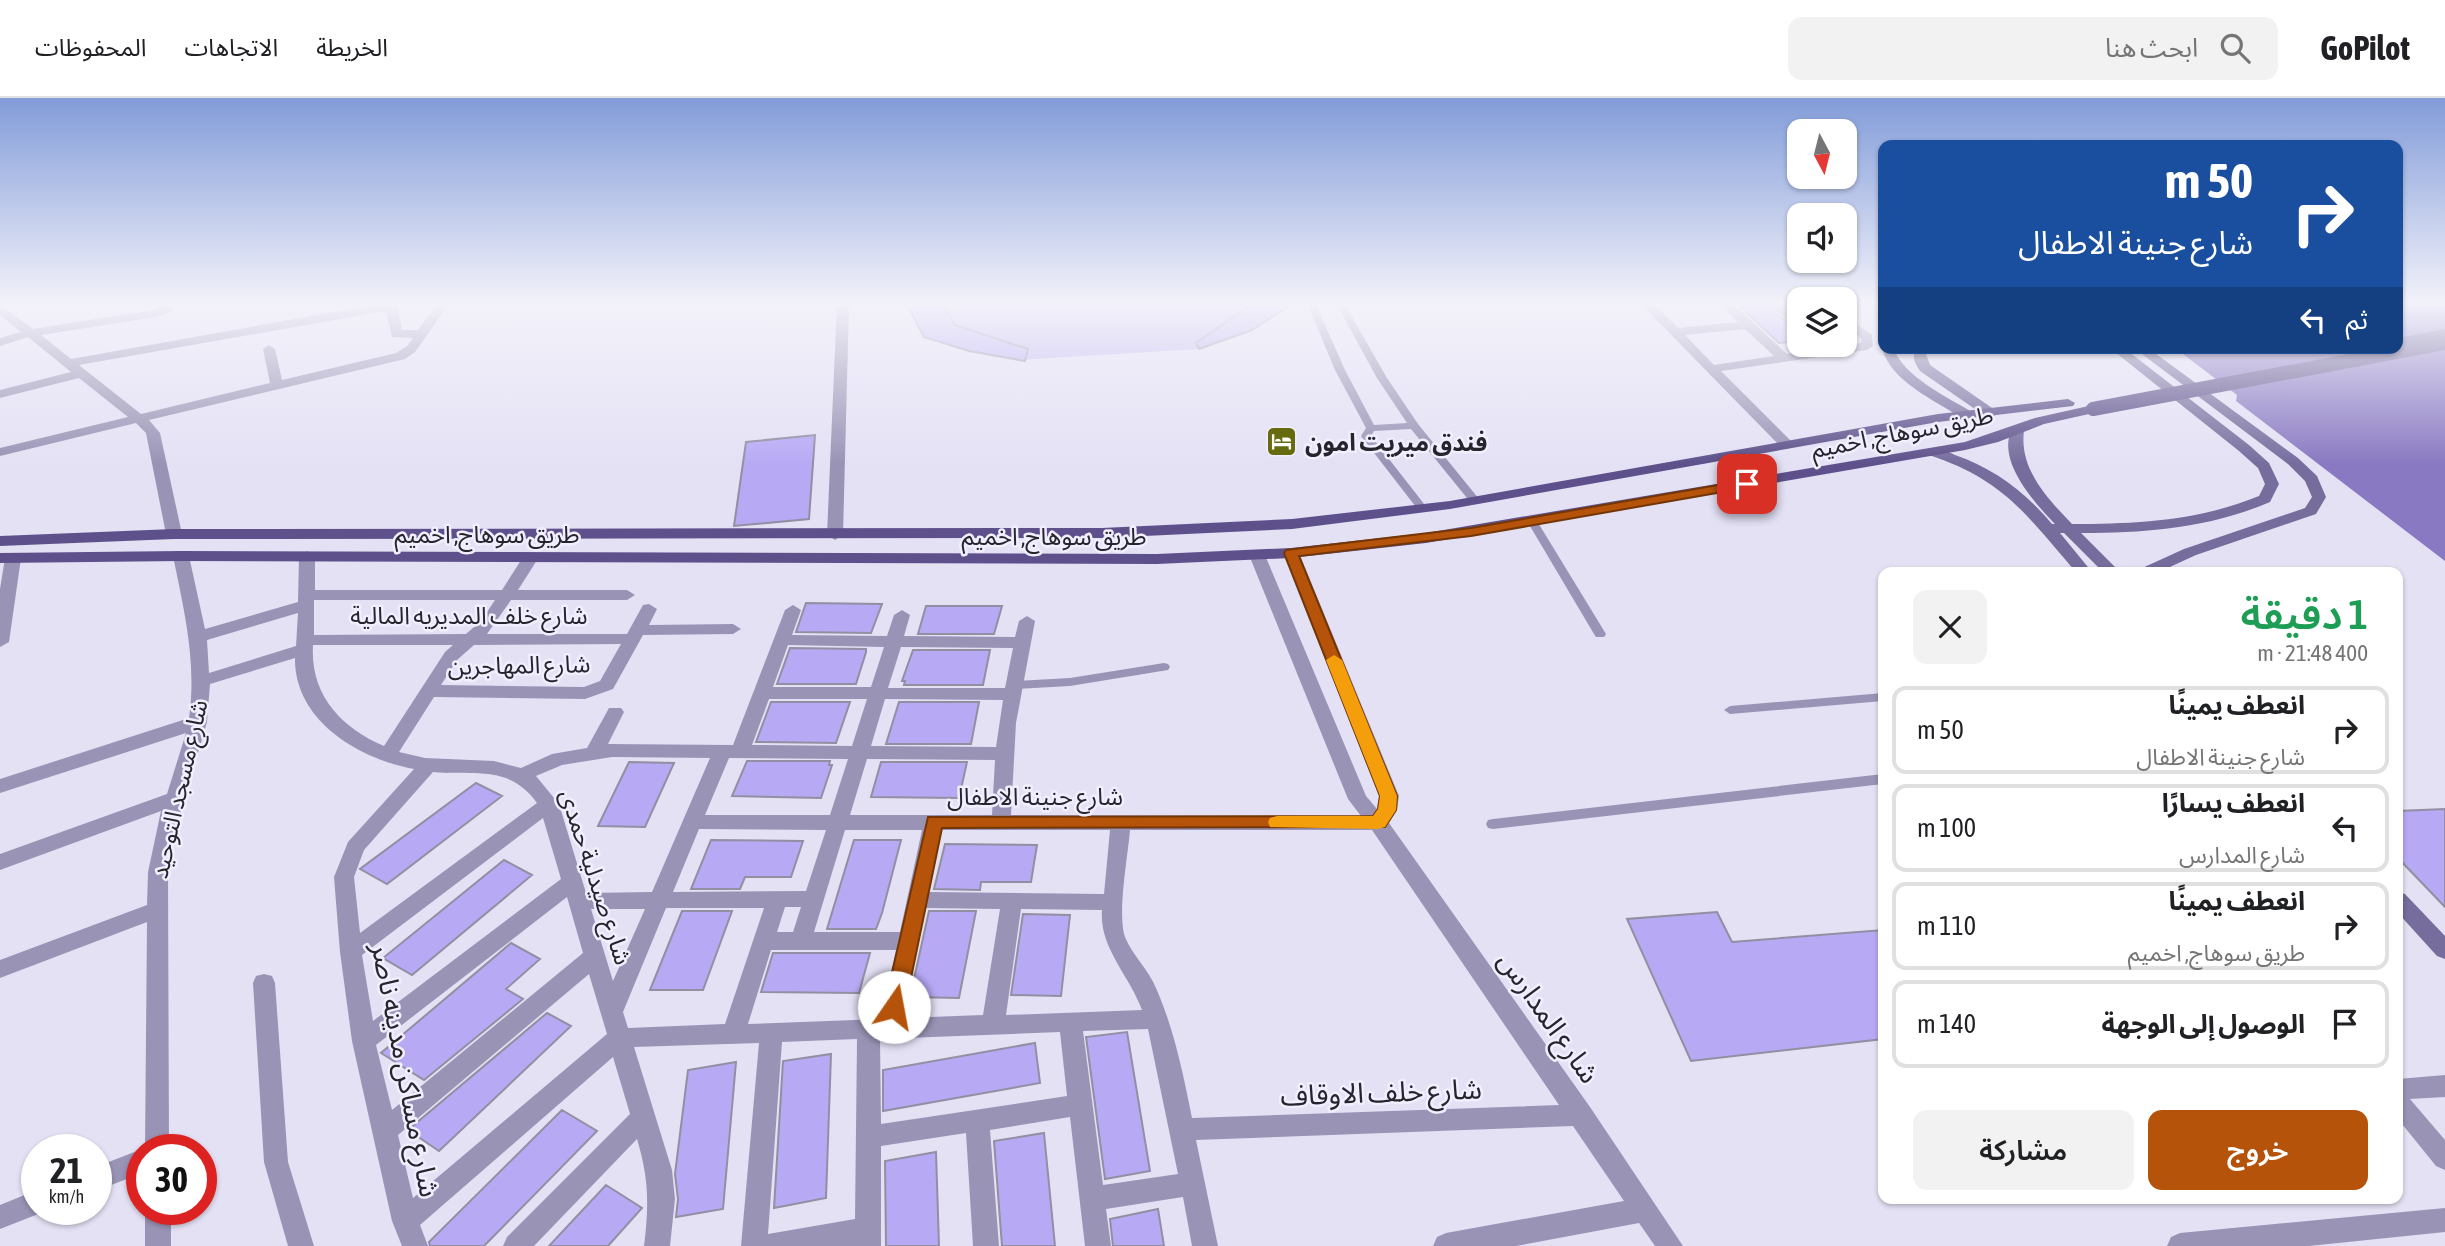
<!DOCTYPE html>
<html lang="ar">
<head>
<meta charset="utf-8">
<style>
  :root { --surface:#fff; --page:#f2f2f2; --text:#202124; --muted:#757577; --line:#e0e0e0; --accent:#b45309 }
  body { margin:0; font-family:"Asap Condensed","Noto Sans Arabic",sans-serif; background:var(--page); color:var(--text); direction:rtl; height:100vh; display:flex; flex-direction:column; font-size:26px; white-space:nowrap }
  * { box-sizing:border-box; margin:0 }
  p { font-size:23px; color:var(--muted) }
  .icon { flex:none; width:38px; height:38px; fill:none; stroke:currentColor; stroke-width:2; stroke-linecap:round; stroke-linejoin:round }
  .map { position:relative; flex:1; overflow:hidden; direction:ltr }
  .sheet { position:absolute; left:1878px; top:469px; width:525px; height:637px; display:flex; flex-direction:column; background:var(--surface); border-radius:14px; box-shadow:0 2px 5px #0004; direction:rtl }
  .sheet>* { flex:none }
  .top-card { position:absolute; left:1878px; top:42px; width:525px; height:214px; border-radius:14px; box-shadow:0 2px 5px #0004; direction:rtl; background:#1a4fa0; color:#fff; overflow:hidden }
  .needle { width:46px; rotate:173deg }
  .buttons { position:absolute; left:1787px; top:21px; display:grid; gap:14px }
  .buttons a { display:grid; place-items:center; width:70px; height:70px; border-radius:14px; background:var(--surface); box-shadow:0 2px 5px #0004; font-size:35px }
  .speed { position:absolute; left:21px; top:1036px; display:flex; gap:14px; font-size:35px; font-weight:700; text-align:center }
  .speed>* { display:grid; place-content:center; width:91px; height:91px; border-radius:50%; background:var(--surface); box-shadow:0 2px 5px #0004; line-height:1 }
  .speed small { font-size:18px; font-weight:400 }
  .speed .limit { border:10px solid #d22; background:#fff; color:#111 }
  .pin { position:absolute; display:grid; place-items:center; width:60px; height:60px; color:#fff; margin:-30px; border-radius:14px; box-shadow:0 4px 10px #0006 }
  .me { position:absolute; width:77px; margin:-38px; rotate:12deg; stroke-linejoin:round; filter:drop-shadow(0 0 5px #0008) }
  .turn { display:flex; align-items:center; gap:24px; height:147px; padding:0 35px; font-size:32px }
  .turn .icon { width:91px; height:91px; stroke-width:2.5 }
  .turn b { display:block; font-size:49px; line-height:60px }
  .then { display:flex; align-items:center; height:66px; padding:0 35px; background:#0003; gap:14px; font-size:26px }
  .round { display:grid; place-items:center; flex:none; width:74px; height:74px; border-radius:14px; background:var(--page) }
  .head { display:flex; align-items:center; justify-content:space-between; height:119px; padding:0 35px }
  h1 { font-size:42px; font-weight:600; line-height:52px; color:#1e9e55 }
  .primary-button { display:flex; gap:14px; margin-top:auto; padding:14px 35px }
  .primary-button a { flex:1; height:80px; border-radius:14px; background:var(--accent); color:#fff; font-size:28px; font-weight:600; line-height:80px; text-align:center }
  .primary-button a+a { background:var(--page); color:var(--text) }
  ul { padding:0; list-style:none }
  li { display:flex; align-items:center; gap:21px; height:88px; margin:0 14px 10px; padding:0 21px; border:4px solid var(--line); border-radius:14px }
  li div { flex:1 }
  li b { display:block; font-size:26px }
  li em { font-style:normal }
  header { display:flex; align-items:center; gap:42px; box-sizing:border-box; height:98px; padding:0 35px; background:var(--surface); border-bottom:2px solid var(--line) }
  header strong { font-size:33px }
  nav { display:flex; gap:38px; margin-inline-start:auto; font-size:24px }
  .search { width:490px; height:63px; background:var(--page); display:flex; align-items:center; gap:18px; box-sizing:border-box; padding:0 24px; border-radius:14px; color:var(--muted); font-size:26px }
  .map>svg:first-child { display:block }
  .green { fill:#c0b6f2 }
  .water { fill:#8979c2 }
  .building { fill:#b8a9f5; stroke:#928fa2; stroke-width:2 }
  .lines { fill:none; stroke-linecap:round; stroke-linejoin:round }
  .lane { fill:#9994b5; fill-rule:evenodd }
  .street { fill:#9994b5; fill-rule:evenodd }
  .secondary { fill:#766d9d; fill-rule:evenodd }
  .primary { fill:#5e518b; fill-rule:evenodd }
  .primary-bridge { stroke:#5e518b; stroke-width:14 }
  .route { fill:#b45309; stroke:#753606; stroke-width:2 }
  .slow { fill:#f59e0b }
  .labels { text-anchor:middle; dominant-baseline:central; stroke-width:5; stroke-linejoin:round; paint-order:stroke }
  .street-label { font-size:24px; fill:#26242c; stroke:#f1efff }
  .poi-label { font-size:24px; font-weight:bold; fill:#26242c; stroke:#f1efff; text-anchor:start }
  .near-street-label { font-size:28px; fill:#26242c; stroke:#f1efff }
</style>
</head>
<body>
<header>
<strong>GoPilot</strong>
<div class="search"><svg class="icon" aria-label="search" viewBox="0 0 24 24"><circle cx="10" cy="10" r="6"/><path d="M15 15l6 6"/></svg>ابحث هنا</div>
<nav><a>الخريطة</a><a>الاتجاهات</a><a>المحفوظات</a></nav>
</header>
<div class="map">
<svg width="2445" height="1148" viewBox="0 0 2445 1148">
  <rect width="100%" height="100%" fill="#e4e1f5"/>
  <!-- green -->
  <path class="green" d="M 910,205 L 1283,205 L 1280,214 L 1252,232 L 1198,251 L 1018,262 L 969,253 L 924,239 L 909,210 Z"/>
  <!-- water -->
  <path class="water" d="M 2398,205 L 2445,205 L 2445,463 L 2236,303 L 2237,297 L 2175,250 L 2398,250 Z"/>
  <!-- building -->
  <path class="building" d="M 906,205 L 941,205 L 955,227 L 1028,251 L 1025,263 L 969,253 L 924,239 Z
    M 1253,205 L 1294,205 L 1252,232 L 1199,251 L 1196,245 Z
    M 1736,205 L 1765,205 L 1799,235 L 1799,243 L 1779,245 Z
    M 815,337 L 809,421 L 734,428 L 746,344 Z
    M 806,505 L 882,506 L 871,535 L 796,534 Z
    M 926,508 L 1002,508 L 994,536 L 918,536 Z
    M 790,550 L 866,551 L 866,554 L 856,586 L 777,586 Z
    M 913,552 L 990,552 L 983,587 L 904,587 L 905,583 L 902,583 Z
    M 771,604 L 850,604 L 836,645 L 756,644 Z
    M 899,604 L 979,604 L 971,646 L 886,646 Z
    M 747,663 L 830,663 L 829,667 L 832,667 L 821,700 L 732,698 Z
    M 629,664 L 674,665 L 645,729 L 598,728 Z
    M 881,664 L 967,664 L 959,700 L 871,699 Z
    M 476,685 L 502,698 L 387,786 L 360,771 Z
    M 2445,711 L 2445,809 L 2398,760 L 2398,713 Z
    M 711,742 L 803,743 L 791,779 L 745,779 L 740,791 L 691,791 Z
    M 854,742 L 901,742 L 882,815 L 876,831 L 827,831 Z
    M 945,746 L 1037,747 L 1031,784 L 981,784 L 980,792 L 934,791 Z
    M 504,762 L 532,777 L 412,877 L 383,860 Z
    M 682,813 L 732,813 L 703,892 L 650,892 Z
    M 929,813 L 976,813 L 959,900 L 910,899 Z
    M 1717,814 L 1732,844 L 1883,832 L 1883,941 L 1691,963 L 1627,821 Z
    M 1023,816 L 1070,817 L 1061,898 L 1011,897 Z
    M 511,845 L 540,861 L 506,891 L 523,901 L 424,982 L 381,955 Z
    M 773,855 L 870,855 L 859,895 L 761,894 Z
    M 547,915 L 571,928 L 439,1053 L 408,1032 Z
    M 1127,934 L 1150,1073 L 1105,1081 L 1086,939 Z
    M 1035,945 L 1040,985 L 883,1013 L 883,972 Z
    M 831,956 L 826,1100 L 774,1110 L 783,963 Z
    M 736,964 L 723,1111 L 676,1119 L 678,1101 L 675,1076 L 688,972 Z
    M 562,1012 L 597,1033 L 484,1148 L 430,1148 L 429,1144 Z
    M 1044,1035 L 1055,1148 L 1002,1148 L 994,1043 Z
    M 936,1054 L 939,1148 L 886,1148 L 885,1063 Z
    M 606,1087 L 642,1110 L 608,1148 L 549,1148 Z
    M 1158,1111 L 1164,1148 L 1113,1148 L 1110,1121 Z"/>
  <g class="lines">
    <!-- lane -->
    <path class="lane" d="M 1307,205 L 1315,205 L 1345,272 L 1374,327 L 1407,325 L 1377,280 L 1336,205 L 1344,205 L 1387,280 L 1418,326 L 1479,401 L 1479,405 L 1471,405 L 1411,331 L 1374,333 L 1371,338 L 1428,411 L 1427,413 L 1419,413 L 1361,338 L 1366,330 L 1335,272 Z
      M 1532,420 L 1537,423 L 1606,536 L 1604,539 L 1596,539 L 1594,536 L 1527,423 Z
      M 1164,565 L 1168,566 L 1170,569 L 1168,572 L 1070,588 L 1014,591 L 1008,587 L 1014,583 L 1070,580 Z
      M 1883,595 L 1883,603 L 1730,616 L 1724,612 L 1730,608 Z
      M 1883,676 L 1883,686 L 1493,731 L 1488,730 L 1486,726 L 1488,722 L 1493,721 Z"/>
    <!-- street -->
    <path class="street" d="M 164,205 L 172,205 L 171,214 L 156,219 L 41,237 L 71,261 L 385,205 L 397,205 L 402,232 L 418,232 L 438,205 L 450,205 L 415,254 L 405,261 L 149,322 L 160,335 L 182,436 L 174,441 L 166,436 L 146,335 L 136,325 L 0,358 L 0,350 L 128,319 L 79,280 L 0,300 L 0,292 L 71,274 L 28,239 L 0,248 L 0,240 L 21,234 L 0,217 L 0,207 L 33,231 L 154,212 ZM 386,213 L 392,239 L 413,240 L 407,248 L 396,255 L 282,282 L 275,251 L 269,247 L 263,251 L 270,285 L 141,316 L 79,267 Z
      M 837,205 L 849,205 L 843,437 L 835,442 L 827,437 Z
      M 1640,205 L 1653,205 L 1678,230 L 1738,224 L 1718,205 L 1732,205 L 1787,256 L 1861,245 L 1862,241 L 1844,227 L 1844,217 L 1872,237 L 1873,248 L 1867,252 L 1721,273 L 1792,344 L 1794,347 L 1787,351 L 1782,350 ZM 1745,231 L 1774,258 L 1714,267 L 1685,237 Z
      M 1767,205 L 1781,205 L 1799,222 L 1799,232 Z
      M 1291,450 L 1299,455 L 1399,698 L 1397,712 L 1389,725 L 1590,1009 L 1683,1148 L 1655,1148 L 1639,1125 L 1516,1148 L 1433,1148 L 1437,1139 L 1446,1135 L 1624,1103 L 1573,1028 L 1196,1042 L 1218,1148 L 1192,1148 L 1183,1099 L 1106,1111 L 1111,1148 L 1085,1148 L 1070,1019 L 990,1032 L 999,1148 L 973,1148 L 966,1035 L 881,1048 L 881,1148 L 741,1148 L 759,945 L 634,949 L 672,1072 L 675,1101 L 670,1148 L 644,1148 C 649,1107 649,1081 637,1041 L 534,1148 L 503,1148 L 507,1139 L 630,1016 L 613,959 L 420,1127 L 428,1148 L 402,1148 L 392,1123 L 352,943 L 340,854 L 334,779 L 348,744 L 414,671 C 360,661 294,623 295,560 L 210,586 L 207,624 L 174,737 L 168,774 L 169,1052 L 145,1052 L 147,824 L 0,880 L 0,862 L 147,807 L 148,774 L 161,713 L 0,772 L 0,756 L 167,696 L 186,635 L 0,695 L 0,681 L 189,620 C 197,565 184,512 173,458 L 175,455 L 187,455 L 189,458 L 205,531 L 298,504 L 299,458 L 307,453 L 315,458 L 315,492 L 502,492 L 525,456 L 531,454 L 539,459 L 518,492 L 627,492 L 635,497 L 627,502 L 511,502 L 487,536 L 627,536 L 643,507 L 649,506 L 657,511 L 649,527 L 733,526 L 741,531 L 733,536 L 643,537 L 613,591 L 585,601 L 434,599 L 399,654 L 425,660 L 494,663 L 521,670 L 552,656 L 587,650 L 609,610 L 621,610 L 624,614 L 608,646 L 733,647 L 785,512 L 793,507 L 801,512 L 792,537 L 887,538 L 894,517 L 902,512 L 910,517 L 904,538 L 1015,539 L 1019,523 L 1027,518 L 1035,523 L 1016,625 L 1011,717 L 1361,718 L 1348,701 L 1249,457 L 1257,452 L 1265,457 L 1366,698 L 1377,711 L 1379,698 L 1283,455 ZM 314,502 L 495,502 L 481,523 L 466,536 L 314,537 ZM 298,515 L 296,548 L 209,575 L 207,542 ZM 621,546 L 600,583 L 584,589 L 441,587 L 457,562 L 474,547 ZM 313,547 L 453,547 L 445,554 L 384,648 C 340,629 310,596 313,547 ZM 788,547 L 884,549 L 871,589 L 773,589 ZM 901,549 L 1013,550 L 1005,590 L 888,590 ZM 769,601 L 867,601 L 852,648 L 752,647 ZM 885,601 L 1003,602 L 996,649 L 871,648 ZM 612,659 L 710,660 L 652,794 L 586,795 L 559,706 L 536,678 L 562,667 ZM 729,660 L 848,661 L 830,717 L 705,717 ZM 867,661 L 995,662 L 992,717 L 850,717 ZM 433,674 C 475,678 509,666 537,705 L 360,835 L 354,779 L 364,752 ZM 543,720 L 561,781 L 373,923 L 362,857 ZM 699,731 L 826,732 L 806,793 L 673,794 ZM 845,732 L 922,732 L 900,834 L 814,834 ZM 942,732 L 1110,732 L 1104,796 L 929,794 ZM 1130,732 L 1372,732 L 1559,1007 L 1192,1020 C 1183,975 1174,931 1156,890 C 1149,872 1132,857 1125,839 C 1117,816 1128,758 1130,732 ZM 567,799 L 583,855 L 392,1012 L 376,947 ZM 785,809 L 801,809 L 793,834 L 777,834 ZM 666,810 L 764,810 L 725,926 L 628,930 L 623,914 ZM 926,810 L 1000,811 L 983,917 L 903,920 ZM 591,811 L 645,811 L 613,883 ZM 1021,811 L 1102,812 C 1099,850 1130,878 1142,912 L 1006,917 ZM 771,852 L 896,852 L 881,921 L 748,926 ZM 589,876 L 607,936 L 413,1100 L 398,1037 ZM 1148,931 L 1178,1076 L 1103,1087 L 1083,933 ZM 1060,934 L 1067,998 L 881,1026 L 880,941 ZM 857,941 L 855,1121 L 768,1136 L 782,944 Z
      M 13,455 L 21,460 L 9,544 L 0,549 L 0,491 L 5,460 Z
      M 264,876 L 272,878 L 275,885 L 288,1064 L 314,1148 L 288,1148 L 264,1064 L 253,885 L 256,878 Z
      M 2445,977 L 2445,999 L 2410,1001 L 2445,1042 L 2445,1072 L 2436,1068 L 2398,1021 L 2398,981 Z
      M 142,1051 L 142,1075 L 96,1093 L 96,1069 Z
      M 37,1092 L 37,1111 L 46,1113 L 0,1131 L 0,1107 Z
      M 2445,1110 L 2445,1134 L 2309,1148 L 2167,1148 L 2171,1139 L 2180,1135 Z
      M 145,1111 L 171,1111 L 171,1148 L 145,1148 Z"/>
    <!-- secondary -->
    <path class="secondary" d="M 1883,248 L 1883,250 L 1894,250 C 1901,277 1949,300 1972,314 L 1972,320 L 1962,320 C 1936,303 1890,283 1882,250 Z
      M 1918,250 L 1931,250 L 1926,256 L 1930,267 L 1995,312 L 1995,318 L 1985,318 L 1920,273 C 1915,265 1910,258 1918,250 Z
      M 2110,250 L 2124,250 L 2249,347 L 2269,365 L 2279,386 L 2270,404 C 2209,430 2147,435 2081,435 L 2120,474 L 2103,474 L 2064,435 L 2060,435 L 2092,474 L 2076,474 C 2027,418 2005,382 1929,357 L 1929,351 C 1938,349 1947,353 1955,357 C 1995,371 2025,394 2052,426 L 2055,426 C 2034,404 1996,363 2012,330 L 2022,330 L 2024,333 C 2019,371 2047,400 2072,426 C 2137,426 2198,423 2259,398 L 2265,386 L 2258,370 L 2239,353 Z
      M 2134,250 L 2148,250 L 2298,360 L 2317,378 L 2326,399 L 2316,416 L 2196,457 L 2159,474 L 2138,474 L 2140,471 L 2184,451 L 2305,410 L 2312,399 L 2305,383 L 2288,366 Z
      M 2398,794 L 2405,796 L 2445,838 L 2445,861 L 2437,858 L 2398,815 Z"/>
    <!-- primary -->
    <path class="primary" d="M 2445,231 L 2445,239 L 2398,248 L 2398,240 Z
      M 2068,301 L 2075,305 L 2073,308 L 1938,324 L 1450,411 L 1292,431 L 1102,440 L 174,441 L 0,448 L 0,438 L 174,431 L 1102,430 L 1292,421 L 1450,403 L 1938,316 Z
      M 2093,307 L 2100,311 L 2098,314 L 2044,326 L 1998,344 L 1965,352 L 1426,445 L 1291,460 L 1157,466 L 181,463 L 0,465 L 0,455 L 181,453 L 1157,456 L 1291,450 L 1426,435 L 1965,344 L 2035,320 Z"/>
    <!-- primary-bridge -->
    <path class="primary-bridge" d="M 2093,311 L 2445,245"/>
  </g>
  <!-- sky -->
  <linearGradient id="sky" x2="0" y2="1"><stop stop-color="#829cd9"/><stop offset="0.56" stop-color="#f3f2fa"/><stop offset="1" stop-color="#f3f2fa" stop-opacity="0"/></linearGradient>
  <rect width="2445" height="366" fill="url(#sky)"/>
  <!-- route -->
  <path class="route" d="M 1747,382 L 1753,386 L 1751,389 L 1471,438 L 1299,458 L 1397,698 L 1396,712 L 1385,729 L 942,730 L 905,909 L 902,915 L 894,917 L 887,915 L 884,909 L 928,719 L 1373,718 L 1378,711 L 1380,698 L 1284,455 L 1286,452 L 1471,430 Z"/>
  <!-- slow -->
  <path class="slow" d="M 1334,557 L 1342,562 L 1397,698 L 1396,712 L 1385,729 L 1378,731 L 1270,729 L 1268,724 L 1270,720 L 1277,718 L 1373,718 L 1378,711 L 1380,698 L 1326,562 Z"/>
  <!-- icons -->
  <defs>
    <symbol id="hotel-square" viewBox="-11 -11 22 22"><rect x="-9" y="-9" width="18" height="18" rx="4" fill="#676b0e" stroke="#f1efff"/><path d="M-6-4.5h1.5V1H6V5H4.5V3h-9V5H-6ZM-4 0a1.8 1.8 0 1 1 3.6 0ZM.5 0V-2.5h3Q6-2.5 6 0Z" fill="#fff"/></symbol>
  </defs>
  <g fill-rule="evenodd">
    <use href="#hotel-square" x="1264" y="326" width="35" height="35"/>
  </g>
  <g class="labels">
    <!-- street labels -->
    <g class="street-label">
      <text transform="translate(1902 334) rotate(-11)">طريق سوهاج, اخميم</text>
      <text x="487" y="436">طريق سوهاج, اخميم</text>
      <text x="1054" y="438">طريق سوهاج, اخميم</text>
      <text x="469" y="517">شارع خلف المديريه المالية</text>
      <text transform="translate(519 567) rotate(-1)">شارع المهاجرين</text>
      <text transform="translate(179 691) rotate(-77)">شارع مسجد التوحيد</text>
      <text x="1035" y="698">شارع جنينة الاطفال</text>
      <text transform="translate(596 779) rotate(72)">شارع صيدلية حمدى</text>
    </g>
    <!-- poi labels -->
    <g class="poi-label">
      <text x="1305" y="344">فندق ميريت امون</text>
    </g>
    <!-- near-street labels -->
    <g class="near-street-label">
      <text transform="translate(1549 919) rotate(55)">شارع المدارس</text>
      <text transform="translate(406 972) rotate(79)">شارع مساكن مدينه ناصر</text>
      <text transform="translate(1381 994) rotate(-2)">شارع خلف الاوقاف</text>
    </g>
  </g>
</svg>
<div class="buttons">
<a><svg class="needle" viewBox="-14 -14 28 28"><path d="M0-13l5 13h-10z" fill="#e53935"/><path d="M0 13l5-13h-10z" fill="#757577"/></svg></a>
<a><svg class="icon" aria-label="sound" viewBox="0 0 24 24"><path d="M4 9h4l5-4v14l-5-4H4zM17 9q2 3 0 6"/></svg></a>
<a><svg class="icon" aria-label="layers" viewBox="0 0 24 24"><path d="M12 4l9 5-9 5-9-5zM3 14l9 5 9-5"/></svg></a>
</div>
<div class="speed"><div>21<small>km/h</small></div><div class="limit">30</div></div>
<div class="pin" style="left:1747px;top:386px;background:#d93025"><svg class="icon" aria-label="arrive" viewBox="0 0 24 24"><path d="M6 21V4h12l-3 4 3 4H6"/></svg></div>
<svg class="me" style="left:894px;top:909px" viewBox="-20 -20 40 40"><circle r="19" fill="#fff"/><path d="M0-13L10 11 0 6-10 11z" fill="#b45309"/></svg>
<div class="top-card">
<div class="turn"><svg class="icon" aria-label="right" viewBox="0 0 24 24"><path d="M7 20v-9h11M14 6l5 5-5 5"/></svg><div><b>50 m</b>شارع جنينة الاطفال</div></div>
<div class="then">ثم<svg class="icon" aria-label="left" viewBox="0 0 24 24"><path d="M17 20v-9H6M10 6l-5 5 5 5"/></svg></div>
</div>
<section class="sheet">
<div class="head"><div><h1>1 دقيقة</h1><p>400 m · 21:48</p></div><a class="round"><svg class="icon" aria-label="close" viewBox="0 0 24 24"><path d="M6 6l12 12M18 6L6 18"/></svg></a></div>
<ul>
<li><svg class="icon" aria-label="right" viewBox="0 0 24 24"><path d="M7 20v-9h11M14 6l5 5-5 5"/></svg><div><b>انعطف يمينًا</b><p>شارع جنينة الاطفال</p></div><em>50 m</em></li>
<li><svg class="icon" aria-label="left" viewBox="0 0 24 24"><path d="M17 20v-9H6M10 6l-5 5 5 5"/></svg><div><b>انعطف يسارًا</b><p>شارع المدارس</p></div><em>100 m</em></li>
<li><svg class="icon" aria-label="right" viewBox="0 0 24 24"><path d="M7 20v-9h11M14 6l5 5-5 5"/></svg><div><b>انعطف يمينًا</b><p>طريق سوهاج, اخميم</p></div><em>110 m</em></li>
<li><svg class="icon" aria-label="arrive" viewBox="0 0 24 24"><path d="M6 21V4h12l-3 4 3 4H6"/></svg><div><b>الوصول إلى الوجهة</b></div><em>140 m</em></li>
</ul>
<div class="primary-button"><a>خروج</a><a>مشاركة</a></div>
</section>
</div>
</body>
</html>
